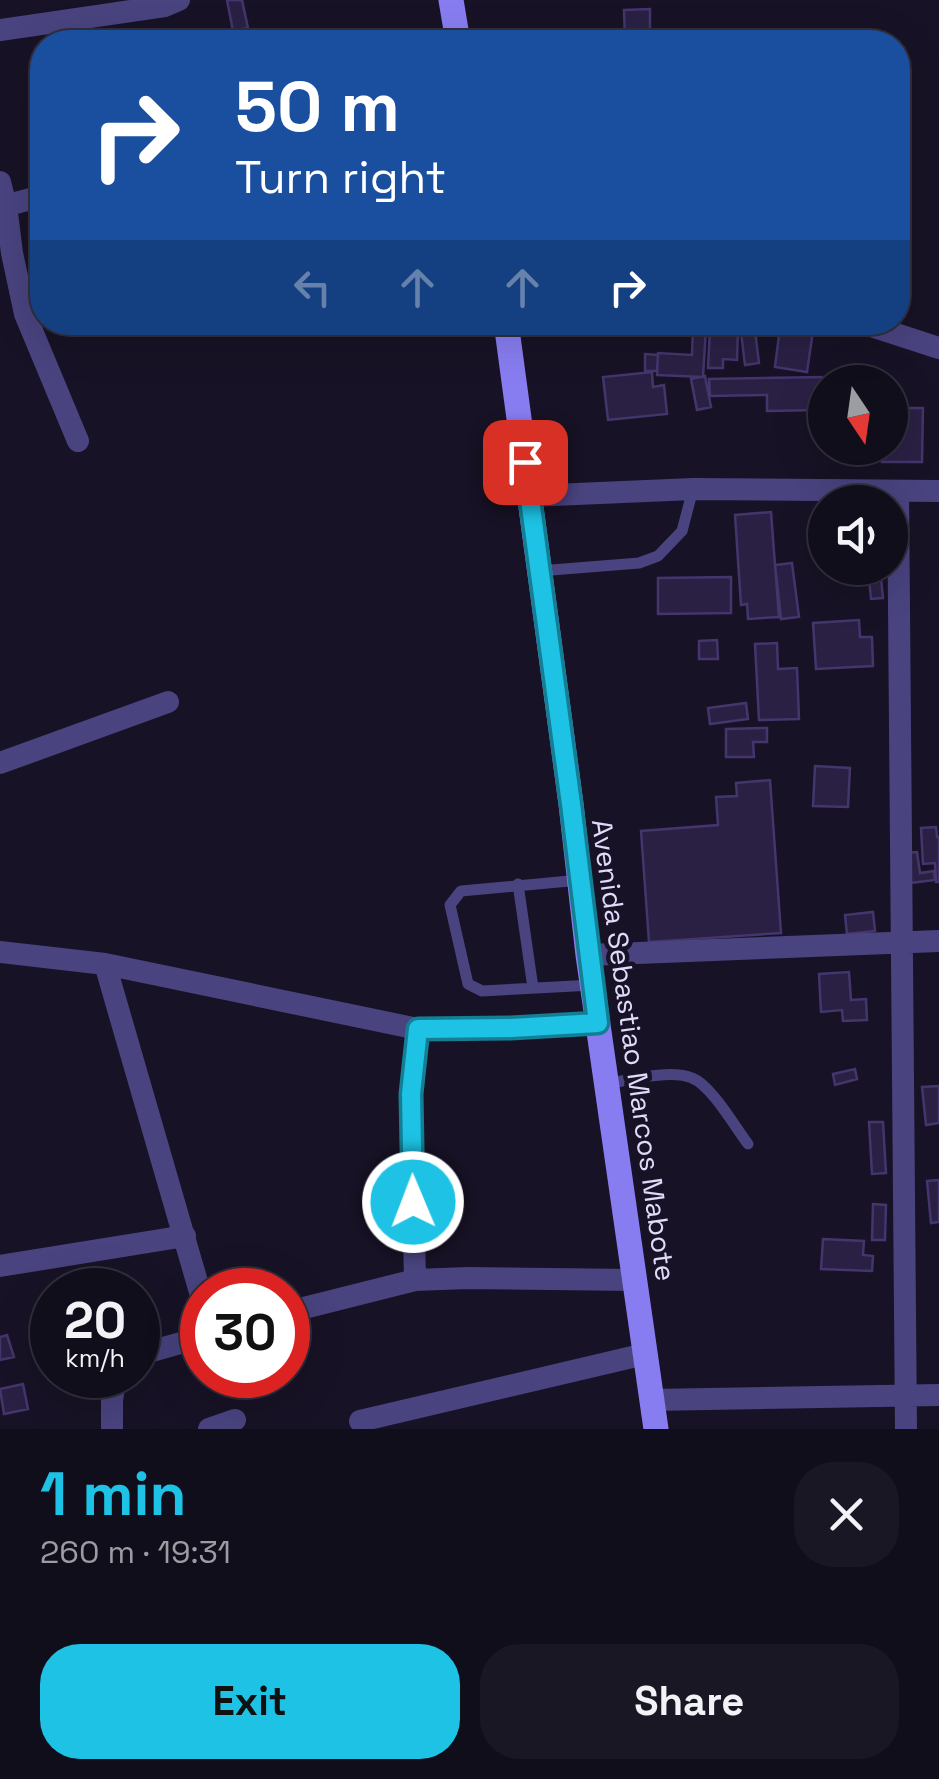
<!DOCTYPE html>
<html lang="en">
<head>
<meta charset="utf-8">
<style>
  :root { --surface:#110e1c; --page:#1a1725; --text:#f1f3f6; --muted:#9c9ca3; --line:#302e3b; --accent:#1dc2e4 }
  body { margin:0; font-family:"Space Grotesk",sans-serif; background:var(--page); color:var(--text); height:100vh; display:flex; flex-direction:column; font-size:38px; white-space:nowrap }
  * { box-sizing:border-box; margin:0 }
  p { font-size:32px; color:var(--muted) }
  .icon { flex:none; width:55px; height:55px; fill:none; stroke:currentColor; stroke-width:2; stroke-linecap:round; stroke-linejoin:round }
  .map { position:relative; height:1429px; overflow:hidden }
  .panel { display:flex; flex-direction:column; background:var(--surface); flex:1 }
  .panel>* { flex:none }
  .guide { position:absolute; left:30px; top:30px; width:880px; height:305px; border-radius:40px; box-shadow:0 10px 40px #0002,0 0 0 2px var(--line); background:#1a4fa0; color:#fff; overflow:hidden }
  .needle { width:65px; rotate:167deg }
  .buttons { position:absolute; left:808px; top:365px; display:grid; gap:20px }
  .buttons a { display:grid; place-items:center; width:100px; height:100px; border-radius:50%; background:var(--surface); box-shadow:0 10px 40px #0002,0 0 0 2px var(--line); font-size:50px }
  .speed { position:absolute; left:30px; top:1268px; display:flex; gap:20px; font-size:50px; font-weight:700; text-align:center }
  .speed>* { display:grid; place-content:center; width:130px; height:130px; border-radius:50%; background:var(--surface); box-shadow:0 10px 40px #0002,0 0 0 2px var(--line); line-height:1 }
  .speed small { font-size:25px; font-weight:400 }
  .speed .limit { border:15px solid #d22; background:#fff; color:#111 }
  .pin { position:absolute; display:grid; place-items:center; width:85px; height:85px; color:#fff; margin:-42px; border-radius:20px; box-shadow:0 5px 15px #0006 }
  .me { position:absolute; width:110px; margin:-55px; rotate:359deg; stroke-linejoin:round; filter:drop-shadow(0 0 8px #0008) }
  .turn { display:flex; align-items:center; gap:35px; height:210px; padding:0 40px; font-size:45px }
  .turn .icon { width:130px; height:130px; stroke-width:2.5 }
  .turn b { display:block; font-size:70px; line-height:85px }
  .lanes { display:flex; align-items:center; height:95px; padding:0 40px; background:#0003; justify-content:center; gap:50px; direction:ltr }
  .lanes .off { opacity:.35 }
  .round { display:grid; place-items:center; flex:none; width:105px; height:105px; border-radius:40px; background:var(--page) }
  .head { display:flex; align-items:center; justify-content:space-between; height:170px; padding:0 40px }
  h1 { font-size:60px; font-weight:700; line-height:75px; color:var(--accent) }
  .cta { display:flex; gap:20px; margin-top:auto; padding:20px 40px }
  .cta a { flex:1; height:115px; border-radius:40px; background:var(--accent); color:#111; font-size:40px; font-weight:700; line-height:115px; text-align:center }
  .cta a+a { background:var(--page); color:var(--text) }
  .map>svg:first-child { display:block }
  .building { fill:#2a2044; stroke:#44356d; stroke-width:2.5 }
  .lines { fill:none; stroke-linecap:round; stroke-linejoin:round }
  .service { stroke:#49437f; stroke-width:11 }
  .minor { stroke:#49437f; stroke-width:22 }
  .secondary { stroke:#887df0; stroke-width:25 }
  .route-casing { stroke:#137e94; stroke-width:25 }
  .route { stroke:#1dc2e4; stroke-width:18 }
  .labels { text-anchor:middle; dominant-baseline:central; stroke-width:9; stroke-linejoin:round; paint-order:stroke }
  .street-label { font-size:28px; fill:#e1dbfb; stroke:#171225 }
</style>
</head>
<body>
<div class="map">
<svg width="939" height="1429" viewBox="0 0 939 1429">
  <rect width="100%" height="100%" fill="#171225"/>
  <!-- building -->
  <path class="building" d="M 227,0 L 242,0 L 248,28 L 233,31 Z
    M 650,9 L 650,42 L 625,42 L 624,10 Z
    M 728,34 L 729,42 L 701,42 L 700,36 Z
    M 693,326 L 706,327 L 703,377 L 657,375 L 658,353 L 692,355 Z
    M 780,327 L 813,331 L 807,372 L 775,367 Z
    M 710,329 L 738,330 L 737,360 L 723,359 L 723,368 L 708,368 Z
    M 755,330 L 759,363 L 745,365 L 741,332 Z
    M 645,354 L 658,355 L 657,371 L 645,371 Z
    M 878,371 L 879,382 L 825,382 L 825,377 Z
    M 652,372 L 653,387 L 664,385 L 667,414 L 608,420 L 603,377 Z
    M 705,376 L 711,407 L 697,410 L 691,379 Z
    M 822,377 L 823,410 L 767,411 L 767,395 L 710,396 L 709,379 Z
    M 890,408 L 923,408 L 922,462 L 882,462 L 883,448 L 890,448 Z
    M 771,512 L 779,617 L 748,619 L 747,604 L 741,605 L 735,515 Z
    M 792,563 L 799,617 L 781,619 L 775,565 Z
    M 868,568 L 880,568 L 883,598 L 871,599 Z
    M 731,577 L 731,613 L 658,614 L 658,578 Z
    M 859,620 L 860,637 L 872,637 L 873,666 L 816,669 L 813,623 Z
    M 717,640 L 718,659 L 699,659 L 699,641 Z
    M 777,643 L 778,669 L 797,668 L 799,719 L 759,720 L 755,644 Z
    M 746,703 L 748,719 L 710,724 L 708,708 Z
    M 767,728 L 767,742 L 753,742 L 754,757 L 726,757 L 726,729 Z
    M 815,766 L 850,768 L 848,807 L 813,806 Z
    M 770,780 L 781,933 L 649,942 L 641,831 L 718,825 L 716,797 L 737,796 L 736,783 Z
    M 936,827 L 937,837 L 939,837 L 939,882 L 936,882 L 935,863 L 923,864 L 921,828 Z
    M 917,852 L 920,873 L 934,871 L 935,880 L 910,883 L 906,853 Z
    M 873,912 L 875,931 L 847,934 L 845,915 Z
    M 849,972 L 851,1000 L 866,999 L 867,1020 L 843,1021 L 842,1010 L 821,1012 L 819,974 Z
    M 855,1069 L 857,1079 L 835,1085 L 833,1074 Z
    M 939,1086 L 939,1123 L 926,1125 L 922,1087 Z
    M 869,1122 L 883,1122 L 886,1173 L 872,1174 Z
    M 939,1180 L 939,1222 L 931,1223 L 927,1181 Z
    M 873,1204 L 886,1205 L 885,1240 L 872,1240 Z
    M 823,1239 L 864,1241 L 863,1255 L 873,1256 L 872,1271 L 821,1269 Z
    M 7,1335 L 14,1357 L 0,1360 L 0,1337 Z
    M 23,1384 L 28,1409 L 4,1414 L 0,1389 Z"/>
  <g class="lines">
    <!-- service -->
    <path class="service" d="M 539,571 L 639,563 L 658,556 L 682,531 L 693,489
      M 580,880 L 461,891 L 450,905 L 468,984 L 482,991 L 593,985
      M 518,884 L 533,988
      M 606,1084 C 629,1080 671,1069 692,1078 C 711,1085 735,1127 748,1144"/>
    <!-- minor -->
    <path class="minor" d="M 0,30 L 165,6 L 179,0
      M 0,182 L 6,206 L 12,253 L 25,314 L 78,441
      M 0,207 L 42,196
      M 859,322 L 939,348
      M 898,492 L 906,1429
      M 530,496 L 693,489 L 939,491
      M 0,763 L 168,702
      M 0,952 L 105,964 L 418,1029 L 511,1028 L 598,1023
      M 588,955 L 939,941
      M 105,964 L 202,1299
      M 0,1266 L 185,1236
      M 415,1280 L 411,1094 L 418,1029
      M 288,1312 L 415,1280 L 468,1278 L 634,1280
      M 138,1355 L 202,1337
      M 651,1400 L 939,1395
      M 360,1421 L 645,1354
      M 112,1429 L 112,1400 L 116,1375
      M 209,1429 L 235,1420"/>
    <!-- secondary -->
    <path class="secondary" d="M 451,0 L 458,42
      M 506,322 L 571,804 L 588,955 L 656,1429"/>
  </g>
  <g class="lines">
    <defs>
      <path id="route" d="M 413,1202 L 411,1094 L 418,1029 L 511,1028 L 598,1023 L 571,804 L 525,462"/>
    </defs>
    <!-- route casing -->
    <use href="#route" class="route-casing"/>
    <!-- route -->
    <use href="#route" class="route"/>
  </g>
  <g class="labels">
    <!-- street labels -->
    <g class="street-label">
      <text transform="translate(634 1050) rotate(82)">Avenida Sebastiao Marcos Mabote</text>
    </g>
  </g>
</svg>
<div class="buttons">
<a><svg class="needle" viewBox="-14 -14 28 28"><path d="M0-13l5 13h-10z" fill="#e53935"/><path d="M0 13l5-13h-10z" fill="#9c9ca3"/></svg></a>
<a><svg class="icon" aria-label="sound" viewBox="0 0 24 24"><path d="M4 9h4l5-4v14l-5-4H4zM17 9q2 3 0 6"/></svg></a>
</div>
<div class="speed"><div>20<small>km/h</small></div><div class="limit">30</div></div>
<div class="pin" style="left:525px;top:462px;background:#d93025"><svg class="icon" aria-label="arrive" viewBox="0 0 24 24"><path d="M6 21V4h12l-3 4 3 4H6"/></svg></div>
<svg class="me" style="left:413px;top:1202px" viewBox="-20 -20 40 40"><circle r="17" fill="#1dc2e4" stroke="#fff" stroke-width="3"/><path d="M0-11L8 9 0 5-8 9z" fill="#fff"/></svg>
<div class="guide">
<div class="turn"><svg class="icon" aria-label="right" viewBox="0 0 24 24"><path d="M7 20v-9h11M14 6l5 5-5 5"/></svg><div><b>50 m</b>Turn right</div></div>
<div class="lanes"><svg class="icon off" aria-label="left" viewBox="0 0 24 24"><path d="M17 20v-9H6M10 6l-5 5 5 5"/></svg><svg class="icon off" aria-label="ahead" viewBox="0 0 24 24"><path d="M12 20V5M6 11l6-6 6 6"/></svg><svg class="icon off" aria-label="ahead" viewBox="0 0 24 24"><path d="M12 20V5M6 11l6-6 6 6"/></svg><svg class="icon" aria-label="right" viewBox="0 0 24 24"><path d="M7 20v-9h11M14 6l5 5-5 5"/></svg></div>
</div>
</div>
<section class="panel">
<div class="head"><div><h1>1 min</h1><p>260 m · 19:31</p></div><a class="round"><svg class="icon" aria-label="close" viewBox="0 0 24 24"><path d="M6 6l12 12M18 6L6 18"/></svg></a></div>
<div class="cta"><a>Exit</a><a>Share</a></div>
</section>
</body>
</html>
